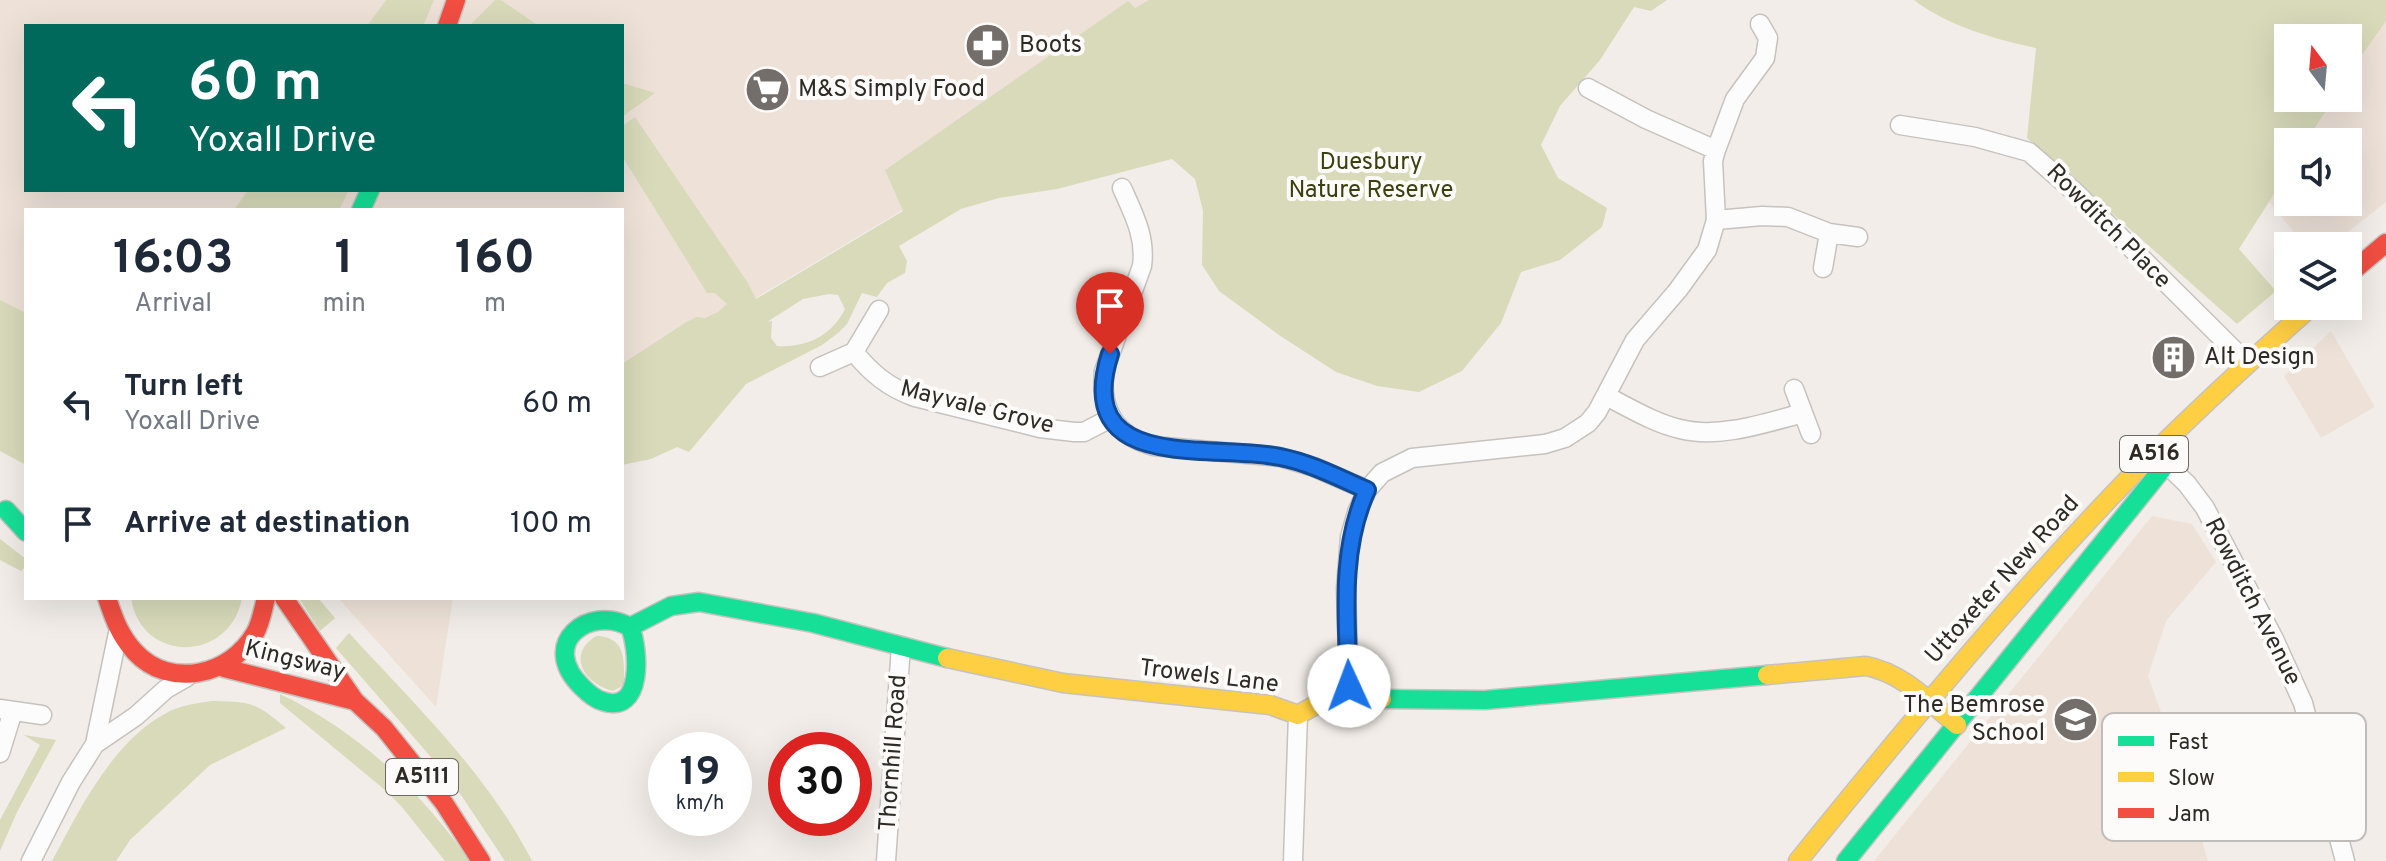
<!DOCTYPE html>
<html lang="en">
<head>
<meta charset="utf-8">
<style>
  :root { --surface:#fff; --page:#f2f2f3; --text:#1f2937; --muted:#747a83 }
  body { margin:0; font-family:Overpass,sans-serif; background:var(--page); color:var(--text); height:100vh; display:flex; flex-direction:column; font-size:30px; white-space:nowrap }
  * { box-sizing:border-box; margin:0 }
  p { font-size:26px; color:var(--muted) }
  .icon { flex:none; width:44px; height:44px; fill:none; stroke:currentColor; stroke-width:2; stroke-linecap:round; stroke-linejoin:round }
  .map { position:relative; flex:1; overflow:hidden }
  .details { position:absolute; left:24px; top:208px; width:600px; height:392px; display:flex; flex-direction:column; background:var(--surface); border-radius:0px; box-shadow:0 8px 32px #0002 }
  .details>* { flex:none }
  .top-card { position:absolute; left:24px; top:24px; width:600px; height:168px; border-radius:0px; box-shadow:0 8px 32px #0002; background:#00695c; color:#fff; overflow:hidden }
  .needle { width:52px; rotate:344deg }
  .controls { position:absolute; left:2274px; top:24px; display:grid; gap:16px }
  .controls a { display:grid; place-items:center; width:88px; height:88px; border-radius:0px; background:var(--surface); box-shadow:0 8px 32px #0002; font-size:40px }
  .speed { position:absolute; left:648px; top:732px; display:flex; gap:16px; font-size:40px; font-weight:700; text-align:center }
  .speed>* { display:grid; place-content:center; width:104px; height:104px; border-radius:50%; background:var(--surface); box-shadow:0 8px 32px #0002; line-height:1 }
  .speed small { font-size:20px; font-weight:400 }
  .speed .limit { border:12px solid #d22; background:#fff; color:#111 }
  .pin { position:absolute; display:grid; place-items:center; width:68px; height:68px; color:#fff; margin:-82px -34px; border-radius:50% 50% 50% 0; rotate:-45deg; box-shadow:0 0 8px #0007 }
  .pin .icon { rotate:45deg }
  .me { position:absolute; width:88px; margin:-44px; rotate:358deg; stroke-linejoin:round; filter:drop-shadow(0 0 6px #0008) }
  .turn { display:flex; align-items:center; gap:28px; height:168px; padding:0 32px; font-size:36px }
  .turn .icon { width:104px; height:104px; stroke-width:2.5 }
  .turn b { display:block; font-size:56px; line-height:68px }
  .eta { display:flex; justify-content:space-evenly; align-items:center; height:136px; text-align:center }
  .eta b { font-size:48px; font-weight:700; line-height:56px }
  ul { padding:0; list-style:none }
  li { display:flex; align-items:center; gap:24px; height:120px; padding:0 32px }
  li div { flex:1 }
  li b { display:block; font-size:30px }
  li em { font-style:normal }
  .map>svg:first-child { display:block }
  .built { fill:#eee2d8; fill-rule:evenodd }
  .green { fill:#d8daba; fill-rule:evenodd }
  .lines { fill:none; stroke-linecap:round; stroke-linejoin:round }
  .street-casing { stroke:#c6c2be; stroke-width:21 }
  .fast-casing { stroke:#c6c2be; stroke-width:21 }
  .slow-casing { stroke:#c6c2be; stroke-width:21 }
  .jam-casing { stroke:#c6c2be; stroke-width:21 }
  .street { stroke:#fdfcfc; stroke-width:18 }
  .fast { stroke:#16e098; stroke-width:18 }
  .slow { stroke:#ffcf43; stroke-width:18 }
  .jam { stroke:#f24e42; stroke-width:18 }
  .route-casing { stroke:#114b97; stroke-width:20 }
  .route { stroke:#1a73e8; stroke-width:14 }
  .labels { text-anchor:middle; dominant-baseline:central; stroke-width:8; stroke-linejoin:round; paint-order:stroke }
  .shield { fill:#fdfbf9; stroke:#6c6965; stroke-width:2 }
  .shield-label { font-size:22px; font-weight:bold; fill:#2e2a26 }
  .poi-label { font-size:24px; fill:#2e2a26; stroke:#fdfbf9; text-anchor:start }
  .park-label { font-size:24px; fill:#3b400e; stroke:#fdfbf9 }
  .street-label { font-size:24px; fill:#2e2a26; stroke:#fdfbf9 }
  .key { fill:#fdfbf9; stroke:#bfbcba; stroke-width:2 }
  .key-label { font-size:22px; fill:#2e2a26 }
</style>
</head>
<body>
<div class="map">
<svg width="2386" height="861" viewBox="0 0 2386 861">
  <rect width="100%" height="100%" fill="#f2ede8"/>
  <!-- built -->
  <path class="built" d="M 0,0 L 1230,0 L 979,164 L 622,378 L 622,210 L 26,210 L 26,453 L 0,435 ZM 26,26 L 622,26 L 622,190 L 26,190 Z
    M 2386,21 L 2386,202 L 2330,246 L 2305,246 L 2269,202 L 2288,172 L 2288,202 L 2348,202 L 2348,142 L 2306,142 L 2334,98 L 2348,98 L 2348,75 Z
    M 2331,331 L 2375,407 L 2321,438 L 2284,376 Z
    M 2152,516 L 2192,524 L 2216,562 L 2166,621 L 2148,676 L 2180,765 L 2208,861 L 1874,861 Z
    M 338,598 L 453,598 L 436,707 Z"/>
  <!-- green -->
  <path class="green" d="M 386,0 L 434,0 L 423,26 L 367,26 Z
    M 495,0 L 501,0 L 539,26 L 469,26 Z
    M 1149,0 L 1667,0 L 1651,11 L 1634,7 L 1600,60 L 1560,106 L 1541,145 L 1558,178 L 1607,208 L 1602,227 L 1560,260 L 1521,272 L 1501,323 L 1462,371 L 1419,392 L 1377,386 L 1336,372 L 1279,335 L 1219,291 L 1202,265 L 1203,211 L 1195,179 L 1172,159 L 1057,189 L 999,198 L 961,209 L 899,246 L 907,261 L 905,273 L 887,283 L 877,297 L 862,293 L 847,324 L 838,333 L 822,345 L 746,384 L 689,452 L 677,447 L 651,459 L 622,465 L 622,364 L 685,323 L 696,317 L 705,318 L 718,312 L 727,304 L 715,293 L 707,293 L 622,156 L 622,126 L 635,117 L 748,283 L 756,299 L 903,211 L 885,170 L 1128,1 L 1135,8 ZM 829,294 L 838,295 L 845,309 C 832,335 807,348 777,346 L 771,338 L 772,321 L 767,322 L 803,299 Z
    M 1914,0 L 2386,0 L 2386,21 L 2348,75 L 2348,38 L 2288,38 L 2288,98 L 2334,98 L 2306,142 L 2288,142 L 2288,172 L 2239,249 L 2276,291 L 2237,324 L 2027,138 L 2036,48 C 1994,39 1948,26 1914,0 Z
    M 622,83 L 655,93 L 622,117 Z
    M 248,190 L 349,190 L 339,210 L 234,210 Z
    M 0,300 L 26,313 L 26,465 L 0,451 Z
    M 0,539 L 26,559 L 26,566 L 21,571 L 0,560 Z
    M 131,598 L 242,598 C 230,663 141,664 131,598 Z
    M 299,598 L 318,598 L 335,618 L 320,631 Z
    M 349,633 C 415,705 487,773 532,861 L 505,861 L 461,795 L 430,756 L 336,648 Z
    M 596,636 C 627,637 624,661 624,685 L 613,691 C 584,683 566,655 596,636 Z
    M 280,694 C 362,734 417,788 470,861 L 445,861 L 402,807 L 385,790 L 280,703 Z
    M 212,701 C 252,702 255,702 286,728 L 210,765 L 130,840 L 116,861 L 52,861 C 80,809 114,738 170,711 C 183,705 198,703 212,701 Z
    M 24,735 L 56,740 L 17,812 L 0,851 L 0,820 L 40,745 Z"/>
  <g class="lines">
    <defs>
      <path id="street" d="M 1588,88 L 1646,119 L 1716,150
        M 1900,125 L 1975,137 L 2029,152 L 2076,193 L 2246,362
        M 1122,188 C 1134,215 1146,237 1142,266 L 1104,371 C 1100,410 1115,436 1154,446 L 1280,457 L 1314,467 L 1367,490
        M 1716,220 L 1762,216 L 1788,217 L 1829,233 L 1823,268
        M 1829,233 L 1858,237
        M 854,352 C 871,373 889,388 915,397 L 1040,428 L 1074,432 L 1084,432 L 1111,418
        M 820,367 L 854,352 L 879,310
        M 1794,389 L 1811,434
        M 1606,396 C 1630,408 1654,423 1680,429 C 1719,439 1765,423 1803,413
        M 2160,458 L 2187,484 L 2205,508 L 2274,639 L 2303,703 L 2345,861
        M 1349,686 L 1346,588 L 1350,537 L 1357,512 L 1367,490 L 1382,473 L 1412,458 L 1545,444 L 1565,438 L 1588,423 L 1597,412 L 1635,340 L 1678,290 L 1707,250 L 1716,220 L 1713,161 L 1716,150 L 1735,99 L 1765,58 L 1768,38 L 1760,24
        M 0,709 L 42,715
        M 95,744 L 136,716 L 166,689 L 187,677
        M 0,753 L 13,711
        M 31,861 L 71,782 L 95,744 L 118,633
        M 886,861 L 901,646
        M 1293,861 L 1298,715"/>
      <path id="fast" d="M 361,210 L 370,190
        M 6,510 L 26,532
        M 630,627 C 590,604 537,643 582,687 C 587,692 595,699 602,701 C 644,716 639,649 630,627 L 671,606 L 699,602 L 813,623 L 947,658
        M 1382,699 L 1485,700 L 1767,675
        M 1846,861 L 2172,457"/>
      <path id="slow" d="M 947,658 L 1063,683 L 1270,705 L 1298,715 L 1349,686 L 1382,699
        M 1767,675 L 1866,666 C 1903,673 1929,702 1957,725
        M 1798,861 C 1897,739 1997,617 2106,502 C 2171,433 2241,369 2312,306"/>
      <path id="jam" d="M 447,26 L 456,0
        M 2348,275 L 2386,243
        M 107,598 C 114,619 120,636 135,652 C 170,690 231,675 255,633 C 261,623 263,609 266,598
        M 284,598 L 355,701 L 384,728 L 444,803 L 481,861
        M 224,668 L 355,701"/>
    </defs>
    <!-- street casing -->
    <use href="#street" class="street-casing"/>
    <!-- fast casing -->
    <use href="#fast" class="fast-casing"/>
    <!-- slow casing -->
    <use href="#slow" class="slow-casing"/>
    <!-- jam casing -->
    <use href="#jam" class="jam-casing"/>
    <!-- street -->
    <use href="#street" class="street"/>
    <!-- fast -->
    <use href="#fast" class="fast"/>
    <!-- slow -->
    <use href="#slow" class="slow"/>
    <!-- jam -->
    <use href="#jam" class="jam"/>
  </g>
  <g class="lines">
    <defs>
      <path id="route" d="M 1110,354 C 1072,474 1211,443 1280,457 C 1311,463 1339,478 1367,490 C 1339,551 1347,620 1349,686"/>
    </defs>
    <!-- route casing -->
    <use href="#route" class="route-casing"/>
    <!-- route -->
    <use href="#route" class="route"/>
  </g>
  <!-- icons -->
  <defs>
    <symbol id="pharmacy-disc" viewBox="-11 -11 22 22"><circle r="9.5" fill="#736e6a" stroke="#fdfbf9"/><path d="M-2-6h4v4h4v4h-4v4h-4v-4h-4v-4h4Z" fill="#fff"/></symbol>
    <symbol id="supermarket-disc" viewBox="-11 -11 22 22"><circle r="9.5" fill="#736e6a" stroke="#fdfbf9"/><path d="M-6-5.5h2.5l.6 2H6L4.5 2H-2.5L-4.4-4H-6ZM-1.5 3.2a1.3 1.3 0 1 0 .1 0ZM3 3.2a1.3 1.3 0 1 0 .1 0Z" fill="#fff"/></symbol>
    <symbol id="building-disc" viewBox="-11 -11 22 22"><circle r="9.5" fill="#736e6a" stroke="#fdfbf9"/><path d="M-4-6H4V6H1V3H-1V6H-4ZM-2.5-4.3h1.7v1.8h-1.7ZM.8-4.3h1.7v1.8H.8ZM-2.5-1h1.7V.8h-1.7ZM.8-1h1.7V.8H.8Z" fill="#fff"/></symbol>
    <symbol id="school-disc" viewBox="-11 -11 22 22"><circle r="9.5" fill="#736e6a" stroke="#fdfbf9"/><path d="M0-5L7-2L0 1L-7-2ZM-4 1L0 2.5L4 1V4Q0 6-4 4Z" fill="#fff"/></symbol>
  </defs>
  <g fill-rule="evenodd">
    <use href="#pharmacy-disc" x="962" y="20" width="51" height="51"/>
    <use href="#supermarket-disc" x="742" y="64" width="51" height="51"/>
    <use href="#building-disc" x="2148" y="332" width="51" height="51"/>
    <use href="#school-disc" x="2050" y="694" width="51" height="51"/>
  </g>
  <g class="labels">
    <!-- shield labels -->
    <g class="shield">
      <rect x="2120" y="436" width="68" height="36" rx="6"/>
      <rect x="386" y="759" width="72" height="36" rx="6"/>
    </g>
    <g class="shield-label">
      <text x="2154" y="454">A516</text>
      <text x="422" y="777">A5111</text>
    </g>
    <!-- poi labels -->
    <g class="poi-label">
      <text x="1019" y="46">Boots</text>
      <text x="798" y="90">M&amp;S Simply Food</text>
      <text x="2204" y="358">Alt Design</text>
      <text x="2045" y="706" text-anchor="end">The Bemrose<tspan x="2045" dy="28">School</tspan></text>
    </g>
    <!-- park labels -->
    <g class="park-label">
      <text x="1371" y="163">Duesbury<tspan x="1371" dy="28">Nature Reserve</tspan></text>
    </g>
    <!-- street labels -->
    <g class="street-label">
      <text transform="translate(2108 227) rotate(45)">Rowditch Place</text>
      <text transform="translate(977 408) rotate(14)">Mayvale Grove</text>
      <text transform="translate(2003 580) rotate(-48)">Uttoxeter New Road</text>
      <text transform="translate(2252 602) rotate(63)">Rowditch Avenue</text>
      <text transform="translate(295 661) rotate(14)">Kingsway</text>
      <text transform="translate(1209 677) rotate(7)">Trowels Lane</text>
      <text transform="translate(894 753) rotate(-86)">Thornhill Road</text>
    </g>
  </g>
  <!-- legend -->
  <rect x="2102" y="713" width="264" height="128" rx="12" class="key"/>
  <rect x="2118" y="736" width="36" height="10" fill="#16e098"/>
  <rect x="2118" y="772" width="36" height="10" fill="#ffcf43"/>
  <rect x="2118" y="808" width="36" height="10" fill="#f24e42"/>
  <g class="key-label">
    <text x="2168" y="749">Fast</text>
    <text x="2168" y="785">Slow</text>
    <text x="2168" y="821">Jam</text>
  </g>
</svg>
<div class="controls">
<a><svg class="needle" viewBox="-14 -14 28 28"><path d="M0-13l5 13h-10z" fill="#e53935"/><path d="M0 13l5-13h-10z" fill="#747a83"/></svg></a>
<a><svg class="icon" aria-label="sound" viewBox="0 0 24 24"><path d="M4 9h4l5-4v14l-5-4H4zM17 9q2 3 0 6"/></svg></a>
<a><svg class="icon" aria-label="layers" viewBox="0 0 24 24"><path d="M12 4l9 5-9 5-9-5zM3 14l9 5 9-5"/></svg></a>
</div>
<div class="speed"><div>19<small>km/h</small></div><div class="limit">30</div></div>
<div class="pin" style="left:1110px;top:354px;background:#d93025"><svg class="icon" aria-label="arrive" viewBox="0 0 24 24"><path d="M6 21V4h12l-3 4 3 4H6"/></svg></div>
<svg class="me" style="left:1349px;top:686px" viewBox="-20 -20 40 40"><circle r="19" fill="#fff"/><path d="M0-13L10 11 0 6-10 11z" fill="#1a73e8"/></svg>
<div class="top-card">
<div class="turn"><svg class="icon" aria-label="left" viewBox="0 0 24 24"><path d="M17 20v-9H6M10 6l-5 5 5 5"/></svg><div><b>60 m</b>Yoxall Drive</div></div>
</div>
<section class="details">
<div class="eta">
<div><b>16:03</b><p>Arrival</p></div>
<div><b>1</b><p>min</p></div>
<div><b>160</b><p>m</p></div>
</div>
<ul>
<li><svg class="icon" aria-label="left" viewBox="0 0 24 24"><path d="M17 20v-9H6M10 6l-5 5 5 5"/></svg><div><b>Turn left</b><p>Yoxall Drive</p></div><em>60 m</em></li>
<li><svg class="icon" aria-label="arrive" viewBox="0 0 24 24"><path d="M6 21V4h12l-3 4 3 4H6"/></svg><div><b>Arrive at destination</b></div><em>100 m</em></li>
</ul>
</section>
</div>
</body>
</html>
